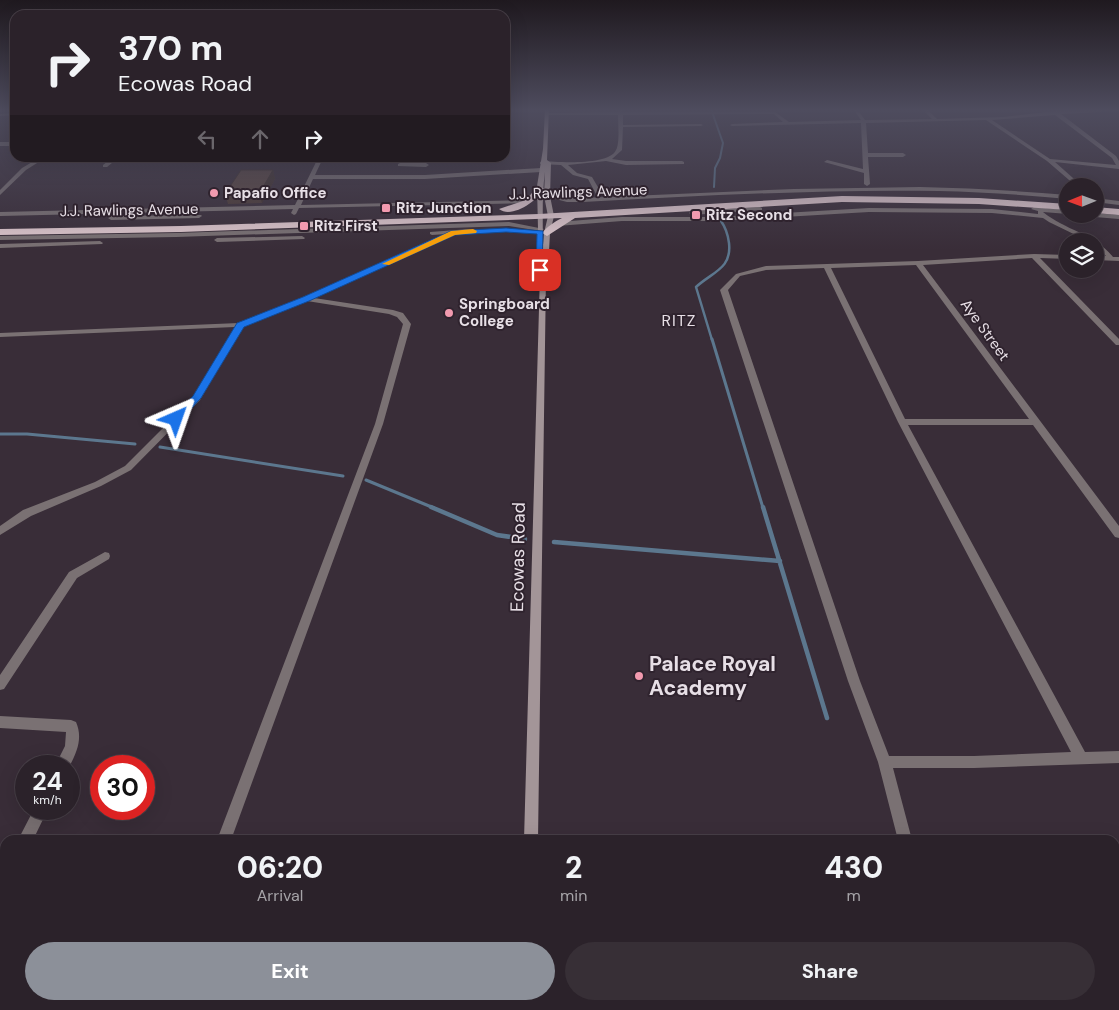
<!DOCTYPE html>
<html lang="en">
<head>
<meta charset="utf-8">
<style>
  :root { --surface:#2b222a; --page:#372f36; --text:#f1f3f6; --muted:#a6a4a8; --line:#473f47; --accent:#8c9099 }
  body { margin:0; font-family:"DM Sans",sans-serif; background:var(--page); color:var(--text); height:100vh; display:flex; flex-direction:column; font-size:19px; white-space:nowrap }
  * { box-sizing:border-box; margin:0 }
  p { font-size:16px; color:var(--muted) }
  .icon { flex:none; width:28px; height:28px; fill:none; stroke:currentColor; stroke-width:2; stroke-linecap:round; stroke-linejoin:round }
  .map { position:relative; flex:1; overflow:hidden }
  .panel { position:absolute; left:0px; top:835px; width:1120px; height:175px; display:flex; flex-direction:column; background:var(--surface); border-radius:15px 15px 0 0; box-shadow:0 5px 20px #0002,0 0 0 1px var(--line) }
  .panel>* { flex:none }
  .banner { position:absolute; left:10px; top:10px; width:500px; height:152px; border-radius:15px; box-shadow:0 5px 20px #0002,0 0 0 1px var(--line); background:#2b222a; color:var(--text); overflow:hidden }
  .needle { width:32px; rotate:269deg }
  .buttons { position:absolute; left:1059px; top:178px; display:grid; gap:10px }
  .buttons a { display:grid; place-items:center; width:45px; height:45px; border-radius:50%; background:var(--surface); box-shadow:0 5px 20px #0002,0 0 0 1px var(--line); font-size:25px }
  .speed { position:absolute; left:15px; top:755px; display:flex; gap:10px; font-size:25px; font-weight:700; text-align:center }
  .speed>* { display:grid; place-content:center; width:65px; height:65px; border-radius:50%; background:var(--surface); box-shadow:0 5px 20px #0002,0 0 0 1px var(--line); line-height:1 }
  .speed small { font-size:12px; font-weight:400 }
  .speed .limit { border:8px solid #d22; background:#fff; color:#111 }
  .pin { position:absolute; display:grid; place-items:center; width:42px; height:42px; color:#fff; margin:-21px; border-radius:10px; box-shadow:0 2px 8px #0006 }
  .me { position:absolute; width:55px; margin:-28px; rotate:43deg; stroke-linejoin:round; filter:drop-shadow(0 0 4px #0008) }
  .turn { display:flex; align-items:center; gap:18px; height:105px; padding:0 25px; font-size:22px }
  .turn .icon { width:65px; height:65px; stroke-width:2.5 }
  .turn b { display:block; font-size:35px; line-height:42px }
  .lanes { display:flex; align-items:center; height:48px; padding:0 25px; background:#0003; justify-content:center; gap:25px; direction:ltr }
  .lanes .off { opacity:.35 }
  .eta { display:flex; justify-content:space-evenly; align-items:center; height:85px; text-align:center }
  .eta b { font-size:30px; font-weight:800; line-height:35px }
  .action { display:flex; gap:10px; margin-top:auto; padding:10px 25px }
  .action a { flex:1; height:58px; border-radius:30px; background:var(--accent); color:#fff; font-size:20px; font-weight:800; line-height:58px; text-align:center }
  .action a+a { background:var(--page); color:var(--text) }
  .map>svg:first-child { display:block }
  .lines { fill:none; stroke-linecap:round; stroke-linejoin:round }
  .stream-far3 { stroke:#5c778e; stroke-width:2 }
  .stream-far2 { stroke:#5c778e; stroke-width:2.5 }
  .stream-far1 { stroke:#5c778e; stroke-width:3 }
  .stream { stroke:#5c778e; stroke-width:4.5 }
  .street { fill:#7a7173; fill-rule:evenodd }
  .secondary { fill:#a39598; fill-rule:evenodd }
  .highway { fill:#e0c9ce; fill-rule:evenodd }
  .wall { fill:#4c3b37 }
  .shaded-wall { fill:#3e302d }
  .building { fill:#584540; stroke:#3e302d }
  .route { fill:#1a73e8; stroke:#114b97 }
  .slow { fill:#f59e0b }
  .poi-dot { fill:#f29aaf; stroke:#2f232e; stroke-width:2 }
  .labels { text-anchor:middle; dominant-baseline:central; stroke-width:4; stroke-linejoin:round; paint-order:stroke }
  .far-street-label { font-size:15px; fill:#e7dfe6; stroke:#2f232e }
  .far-poi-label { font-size:15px; font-weight:bold; fill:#e7dfe6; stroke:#2f232e; text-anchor:start }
  .far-neighbourhood-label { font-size:16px; letter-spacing:1px; fill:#e7dfe6; stroke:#2f232e }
  .street-label { font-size:18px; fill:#e7dfe6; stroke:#2f232e }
  .near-poi-label { font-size:21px; font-weight:bold; fill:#e7dfe6; stroke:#2f232e; text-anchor:start }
</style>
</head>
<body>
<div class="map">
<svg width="1119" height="1010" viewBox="0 0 1119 1010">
  <rect width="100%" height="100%" fill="#392d38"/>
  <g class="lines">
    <!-- stream-far3 -->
    <path class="stream-far3" d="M 711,109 L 723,143 L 720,158 L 715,168 L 714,187"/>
    <!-- stream-far2 -->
    <path class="stream-far2" d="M 712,340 L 696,287 C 712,272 732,269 729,243 C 728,235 726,228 721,221"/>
    <!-- stream-far1 -->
    <path class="stream-far1" d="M 712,339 L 763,508
      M 0,434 L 27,434 L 135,444
      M 160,447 L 343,476
      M 366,480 L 434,508"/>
    <!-- stream -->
    <path class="stream" d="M 431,507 L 497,535 L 525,539
      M 763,507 L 827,718
      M 554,542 L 780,561"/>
    <!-- street -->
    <path class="street" d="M 618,109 L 622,109 L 623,112 L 775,112 L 789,122 L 861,120 L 853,109 L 857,109 L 865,120 L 932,119 L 922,109 L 927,109 L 937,119 L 1003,117 L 1055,111 L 1119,109 L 1119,111 L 1061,114 L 1116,156 L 1119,161 L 1119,169 L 1055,162 L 1082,186 L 1076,186 L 1047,161 L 986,120 L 866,123 L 868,153 L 903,153 L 906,155 L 903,157 L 868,157 L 870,184 L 867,186 L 864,184 L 864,173 L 824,162 L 827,160 L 863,169 L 861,123 L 732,126 L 730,125 L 732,124 L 783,122 L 774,114 L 623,115 L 623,125 L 701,124 L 703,125 L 701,126 L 623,127 L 622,150 L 612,159 L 626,161 L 682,161 L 684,162 L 684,164 L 626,165 L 606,161 L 568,165 L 577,173 L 592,177 L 602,194 L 599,196 L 596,194 L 588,179 L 573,175 L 561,165 L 540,164 L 540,162 L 542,161 C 558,162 609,166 616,150 C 620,143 618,123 618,115 L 547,115 L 545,113 L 618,112 ZM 1055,115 L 1112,158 L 1116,165 L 1050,159 L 992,120 Z
      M 15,113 L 15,115 L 0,116 L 0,114 Z
      M 0,142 L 15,142 L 15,146 L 0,146 Z
      M 39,158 L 45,158 L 26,170 L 0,195 L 0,190 L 22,168 Z
      M 112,158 L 118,158 L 107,167 L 103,167 L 103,165 Z
      M 318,158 L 323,158 L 315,175 L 425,175 L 541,168 L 544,170 L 541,172 L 425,179 L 313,179 L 301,205 L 531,200 L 531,202 L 529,203 L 299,208 L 296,214 L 294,215 L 291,213 L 293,209 L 0,216 L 0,212 L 295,205 Z
      M 400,163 L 426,163 L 429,165 L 426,167 L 398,166 L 398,164 Z
      M 920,187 C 969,188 1018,191 1068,195 L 1068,199 C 1025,195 982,192 939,191 C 820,189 701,196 583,202 L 567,202 L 544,196 L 547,194 L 567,198 L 583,198 L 794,189 Z
      M 1095,198 L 1119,201 L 1119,205 L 1095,202 Z
      M 441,207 L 461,209 L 464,211 L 461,213 L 439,210 L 438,209 Z
      M 760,207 L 762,208 L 762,210 L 692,215 L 689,213 L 692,211 Z
      M 1034,207 L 1068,210 L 1068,214 L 1043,212 C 1065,230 1095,234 1113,257 L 1119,257 L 1119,261 L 1095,260 L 1095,256 L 1106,256 L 1095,245 L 1095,241 L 1088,241 L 1049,222 L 1043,218 L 992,213 L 869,212 L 715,221 L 622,221 L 557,226 L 554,224 L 557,222 L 622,217 L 715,217 L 869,208 L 992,209 L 1038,214 L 1038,211 L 1031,209 Z
      M 1095,213 L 1119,215 L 1119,219 L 1083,216 L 1080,214 Z
      M 201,215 L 202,216 L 199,218 L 111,220 L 108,218 L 111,216 Z
      M 509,222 L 544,229 L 541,231 L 509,226 L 176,237 L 0,240 L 0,236 L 176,233 Z
      M 470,229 L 473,231 L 472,232 L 455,234 L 314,298 L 393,310 L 403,313 L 411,324 L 383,424 L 231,840 L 217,840 L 375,424 L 403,324 L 397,317 L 389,314 L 307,301 L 243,327 L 200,400 L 131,470 L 101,486 L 31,516 L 0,535 L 0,526 L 23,510 L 95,482 L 125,466 L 194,397 L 235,327 L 0,337 L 0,333 L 239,323 L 303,297 L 446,234 L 432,235 L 430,234 L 430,232 Z
      M 302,236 L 305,238 L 304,239 L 217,242 L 214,240 L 217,238 Z
      M 100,241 L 103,243 L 102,244 L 0,248 L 0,244 Z
      M 1034,254 L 1068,255 L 1068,259 L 1040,258 L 1119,339 L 1119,345 L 1116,345 L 1032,258 L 923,265 L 1119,526 L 1119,538 L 1115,537 L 1033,425 L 908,425 L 1085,752 L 1119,751 L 1119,763 L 974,768 L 893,768 L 912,840 L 898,840 L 878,762 L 848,681 L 720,290 L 736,274 L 766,266 L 918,261 ZM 916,265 L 1029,419 L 905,419 L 831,268 ZM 824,268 L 898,422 L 1071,752 L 974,756 L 889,756 L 860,681 L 728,290 L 740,276 L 766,270 Z
      M 105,552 L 109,553 L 110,556 L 109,559 L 77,578 L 4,689 L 0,690 L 0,675 L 69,572 Z
      M 0,716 L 71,720 L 76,722 C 83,738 77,752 69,767 L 55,766 L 65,746 L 66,732 L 0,728 Z
      M 34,809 L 48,809 L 33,840 L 18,840 Z
      M 5,873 L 5,897 L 0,899 L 0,876 Z
      M 0,985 L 5,985 L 5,1001 L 0,1001 Z
      M 1115,987 L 1119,987 L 1119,1003 L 1115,1003 Z
      M 154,1005 L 170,1005 L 169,1010 L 153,1010 Z
      M 947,1005 L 963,1005 L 965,1010 L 949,1010 Z"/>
    <!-- secondary -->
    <path class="secondary" d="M 545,109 L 549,109 L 547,160 L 551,163 L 550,196 L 554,216 L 550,233 L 548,270 L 546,275 L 538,840 L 524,840 L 540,273 L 538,271 L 536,256 L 538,229 L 537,186 L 543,149 ZM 545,172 L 544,196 L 548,216 L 544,233 L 542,257 L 542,256 C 544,228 541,200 545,172 Z
      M 518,1005 L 534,1005 L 534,1010 L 518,1010 Z"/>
    <!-- highway -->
    <path class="highway" d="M 540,186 L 544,189 C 537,201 512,219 499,209 L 526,200 L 537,187 Z
      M 842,196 L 979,198 L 1068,204 L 1068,210 L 979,204 L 842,202 L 575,218 L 547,236 L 542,233 C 548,226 554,222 562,218 L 181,232 L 0,235 L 0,229 L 181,226 L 539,214 Z
      M 1095,207 L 1119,209 L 1119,215 L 1095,213 Z"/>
  </g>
  <!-- wall -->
  <path class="wall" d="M 273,170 L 275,179 L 262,203 L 228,204 L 225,194 Z"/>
  <!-- shaded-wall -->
  <path class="shaded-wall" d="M 273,170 L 275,179 L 262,203 L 259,194 Z"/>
  <!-- building -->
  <path class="building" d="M 241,170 L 273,170 L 259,194 L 225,194 Z"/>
  <!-- sky -->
  <linearGradient id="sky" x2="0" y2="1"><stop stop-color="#1f191f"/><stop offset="0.44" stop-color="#4e4c5e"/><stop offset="1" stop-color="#4e4c5e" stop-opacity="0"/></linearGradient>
  <rect width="1119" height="250" fill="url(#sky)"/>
  <!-- route -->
  <path class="route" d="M 506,228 L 543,231 L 542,272 L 536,270 L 537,234 L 506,232 L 455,235 L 309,301 L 244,327 L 201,398 L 180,421 L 176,422 L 171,419 L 193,396 L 237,323 L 303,297 L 451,231 Z"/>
  <!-- slow -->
  <path class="slow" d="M 473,229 L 477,231 L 476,233 L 455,235 L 389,265 L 382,264 L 451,231 Z"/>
  <!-- markers -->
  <g class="poi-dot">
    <circle cx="214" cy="193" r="5"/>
    <rect x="381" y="203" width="10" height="10" rx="2.5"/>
    <rect x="691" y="210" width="10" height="10" rx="2.5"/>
    <rect x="299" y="221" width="10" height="10" rx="2.5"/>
    <circle cx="449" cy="313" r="5"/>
    <circle cx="639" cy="676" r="5"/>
  </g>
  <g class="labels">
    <!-- far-street labels -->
    <g class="far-street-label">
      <text transform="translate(578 192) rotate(-2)">J.J. Rawlings Avenue</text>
      <text transform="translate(129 210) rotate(-1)">J.J. Rawlings Avenue</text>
      <text transform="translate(985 330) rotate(54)">Aye Street</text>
    </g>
    <!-- far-poi labels -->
    <g class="far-poi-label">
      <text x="224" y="193">Papafio Office</text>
      <text x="396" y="208">Ritz Junction</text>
      <text x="706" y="215">Ritz Second</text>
      <text x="314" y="226">Ritz First</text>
      <text x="459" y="304">Springboard<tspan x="459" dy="17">College</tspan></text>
    </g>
    <!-- far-neighbourhood labels -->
    <g class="far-neighbourhood-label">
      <text x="679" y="320">RITZ</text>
    </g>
    <!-- street labels -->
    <g class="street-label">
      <text transform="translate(518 557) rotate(-89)">Ecowas Road</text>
    </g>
    <!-- near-poi labels -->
    <g class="near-poi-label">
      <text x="649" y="664">Palace Royal<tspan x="649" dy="24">Academy</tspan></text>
    </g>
  </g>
</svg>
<div class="buttons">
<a><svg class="needle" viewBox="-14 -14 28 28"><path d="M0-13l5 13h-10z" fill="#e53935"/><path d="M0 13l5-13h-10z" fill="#a6a4a8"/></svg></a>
<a><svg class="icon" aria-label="layers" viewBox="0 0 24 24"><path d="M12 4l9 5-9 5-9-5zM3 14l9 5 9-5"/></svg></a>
</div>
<div class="speed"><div>24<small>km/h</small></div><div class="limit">30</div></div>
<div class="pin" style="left:540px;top:270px;background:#d93025"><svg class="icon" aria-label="arrive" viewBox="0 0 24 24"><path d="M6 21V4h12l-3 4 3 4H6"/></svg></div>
<svg class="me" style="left:176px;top:419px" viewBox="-20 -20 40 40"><path d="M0-17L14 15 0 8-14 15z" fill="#1a73e8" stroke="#fff" stroke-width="4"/></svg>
<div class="banner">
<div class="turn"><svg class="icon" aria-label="right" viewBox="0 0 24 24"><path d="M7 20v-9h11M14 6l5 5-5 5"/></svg><div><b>370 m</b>Ecowas Road</div></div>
<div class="lanes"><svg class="icon off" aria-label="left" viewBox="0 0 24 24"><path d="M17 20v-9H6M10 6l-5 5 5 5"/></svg><svg class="icon off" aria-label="ahead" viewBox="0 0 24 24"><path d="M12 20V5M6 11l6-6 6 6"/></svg><svg class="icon" aria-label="right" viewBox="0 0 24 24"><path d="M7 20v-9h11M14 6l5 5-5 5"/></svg></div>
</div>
<section class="panel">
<div class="eta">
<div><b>06:20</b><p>Arrival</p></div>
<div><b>2</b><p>min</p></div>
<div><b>430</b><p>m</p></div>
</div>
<div class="action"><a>Exit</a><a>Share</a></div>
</section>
</div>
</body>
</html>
